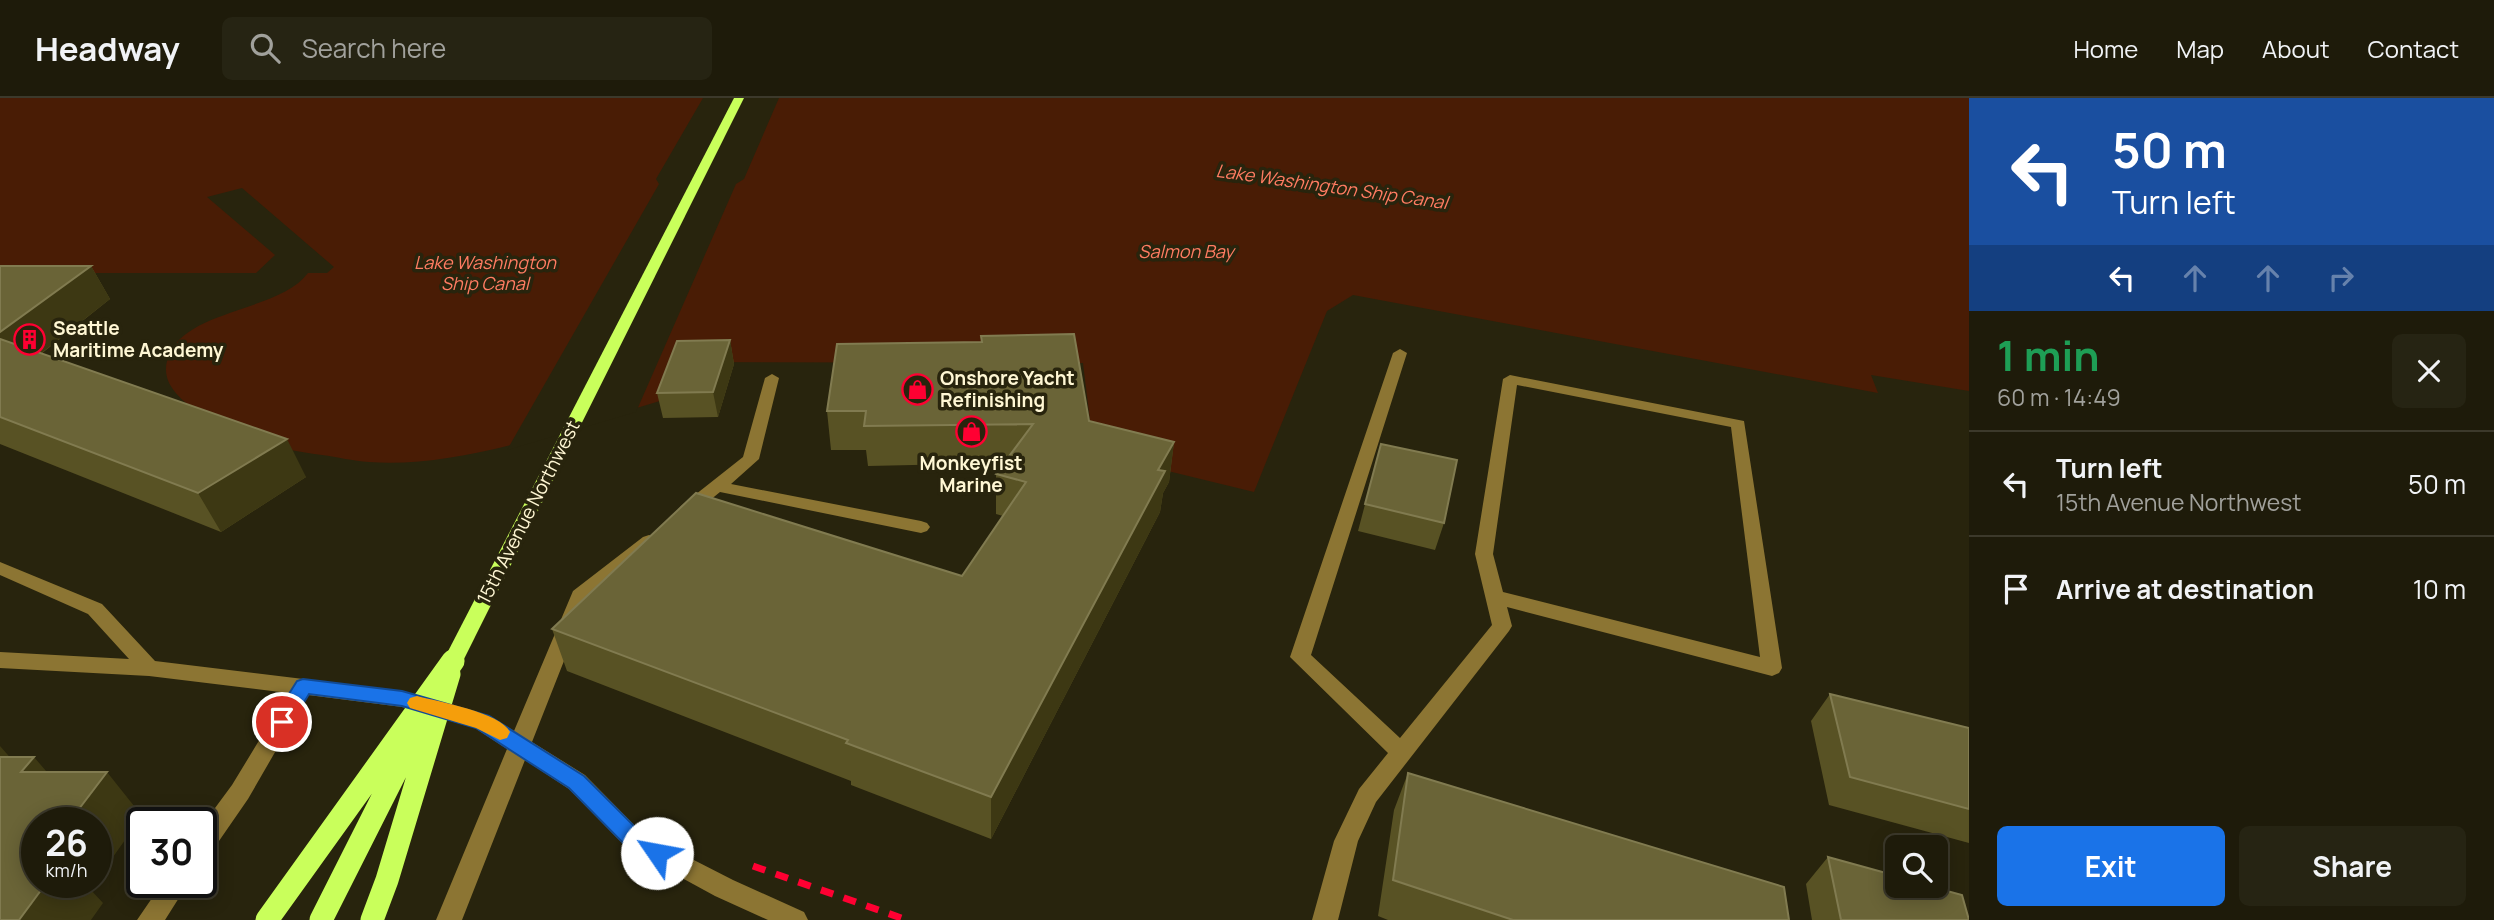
<!DOCTYPE html>
<html lang="en">
<head>
<meta charset="utf-8">
<style>
  :root { --surface:#1e1b0a; --page:#262413; --text:#f1f3f6; --muted:#a1a19c; --line:#3c392b; --accent:#1a73e8 }
  body { margin:0; font-family:Manrope,sans-serif; background:var(--page); color:var(--text); height:100vh; display:flex; flex-direction:column; font-size:26px; white-space:nowrap }
  * { box-sizing:border-box; margin:0 }
  p { font-size:23px; color:var(--muted) }
  .icon { flex:none; width:38px; height:38px; fill:none; stroke:currentColor; stroke-width:2; stroke-linecap:round; stroke-linejoin:round }
  .map { position:relative; flex:1; overflow:hidden }
  .sheet { display:flex; flex-direction:column; background:var(--surface); width:525px }
  .sheet>* { flex:none }
  .top-card { background:#1a4fa0; color:#fff; overflow:hidden }
  .fabs { position:absolute; left:1885px; top:737px; display:grid; gap:14px }
  .fabs a { display:grid; place-items:center; width:63px; height:63px; border-radius:10px; background:var(--surface); box-shadow:0 4px 18px #0003,0 0 0 2px var(--line); font-size:35px }
  .speed { position:absolute; left:21px; top:709px; display:flex; gap:14px; font-size:35px; font-weight:700; text-align:center }
  .speed>* { display:grid; place-content:center; width:91px; height:91px; border-radius:50%; background:var(--surface); box-shadow:0 4px 18px #0003,0 0 0 2px var(--line); line-height:1 }
  .speed small { font-size:18px; font-weight:400 }
  .speed .limit { border:4px solid #111; border-radius:10px; background:#fff; color:#111 }
  .pin { position:absolute; display:grid; place-items:center; width:60px; height:60px; color:#fff; margin:-30px; border:4px solid #fff; border-radius:50%; box-shadow:0 2px 7px #0007 }
  .me { position:absolute; width:77px; margin:-38px; rotate:303deg; stroke-linejoin:round; filter:drop-shadow(0 0 5px #0008) }
  .turn { display:flex; align-items:center; gap:24px; height:147px; padding:0 28px; font-size:32px }
  .turn .icon { width:91px; height:91px; stroke-width:2.5 }
  .turn b { display:block; font-size:49px; line-height:60px }
  .lanes { display:flex; align-items:center; height:66px; padding:0 28px; background:#0003; justify-content:center; gap:35px; direction:ltr }
  .lanes .off { opacity:.35 }
  .round { display:grid; place-items:center; flex:none; width:74px; height:74px; border-radius:10px; background:var(--page) }
  .headline { display:flex; align-items:center; justify-content:space-between; height:119px; padding:0 28px }
  h1 { font-size:42px; font-weight:700; line-height:52px; color:#1e9e55 }
  .primary-button { display:flex; gap:14px; margin-top:auto; padding:14px 28px }
  .primary-button a { flex:1; height:80px; border-radius:10px; background:var(--accent); color:#fff; font-size:28px; font-weight:700; line-height:80px; text-align:center }
  .primary-button a+a { background:var(--page); color:var(--text) }
  ul { padding:0; list-style:none }
  li { display:flex; align-items:center; gap:21px; height:105px; padding:0 28px; border-top:2px solid var(--line) }
  li div { flex:1 }
  li b { display:block; font-size:26px }
  li em { font-style:normal }
  header { display:flex; align-items:center; gap:42px; box-sizing:border-box; height:98px; padding:0 35px; background:var(--surface); border-bottom:2px solid var(--line) }
  header strong { font-size:33px }
  nav { display:flex; gap:38px; margin-inline-start:auto; font-size:24px }
  .search { width:490px; height:63px; background:var(--page); display:flex; align-items:center; gap:18px; box-sizing:border-box; padding:0 24px; border-radius:10px; color:var(--muted); font-size:26px }
  main { display:flex; flex:1; min-height:0 }
  .map>svg:first-child { display:block }
  .water { fill:#491c05 }
  .pier { fill:#28240d }
  .lines { fill:none; stroke-linecap:round; stroke-linejoin:round }
  .minor { fill:#8c7533; fill-rule:evenodd }
  .major { fill:#c9ff5b; fill-rule:evenodd }
  .rail { stroke:#ff0032; stroke-width:7; stroke-dasharray:13 11; stroke-linecap:butt }
  .major-bridge { stroke:#c9ff5b; stroke-width:23 }
  .wall { fill:#585224 }
  .shaded-wall { fill:#3d3813 }
  .building { fill:#6a6437; stroke:#817b50; stroke-width:2 }
  .route { fill:#1a73e8; stroke:#114b97; stroke-width:2 }
  .slow { fill:#f59e0b }
  .labels { text-anchor:middle; dominant-baseline:central; stroke-width:7; stroke-linejoin:round; paint-order:stroke }
  .far-water-label { font-size:18px; font-style:italic; fill:#ff7c62; stroke:#28240d }
  .poi-label { font-size:19px; font-weight:bold; fill:#fff7d4; stroke:#28240d; text-anchor:start }
  .street-label { font-size:19px; fill:#fff7d4; stroke:#28240d }
</style>
</head>
<body>
<header>
<strong>Headway</strong>
<div class="search"><svg class="icon" aria-label="search" viewBox="0 0 24 24"><circle cx="10" cy="10" r="6"/><path d="M15 15l6 6"/></svg>Search here</div>
<nav><a>Home</a><a>Map</a><a>About</a><a>Contact</a></nav>
</header>
<main>
<div class="map">
<svg width="1969" height="822" viewBox="0 0 1969 822">
  <rect width="100%" height="100%" fill="#28240d"/>
  <!-- water -->
  <path class="water" d="M 0,0 L 1969,0 L 1969,293 L 1871,277 L 1878,295 L 1353,197 L 1327,213 L 1254,394 L 1094,355 L 1083,265 L 679,264 L 663,302 C 574,328 462,371 369,364 C 353,363 337,359 322,357 C 272,350 236,340 194,311 C 175,297 158,280 170,255 C 190,211 280,213 308,175 L 0,175 Z"/>
  <!-- pier -->
  <path class="pier" d="M 703,0 L 779,0 L 744,81 L 736,86 L 636,314 L 507,352 L 659,86 L 656,81 Z
    M 242,90 L 334,169 L 327,175 L 256,175 L 275,157 L 207,99 Z"/>
  <g class="lines">
    <!-- minor -->
    <path class="minor" d="M 1400,251 L 1407,255 L 1311,557 L 1400,640 L 1492,527 L 1475,456 L 1503,281 L 1510,277 L 1744,323 L 1782,570 L 1779,575 L 1772,578 L 1507,509 L 1512,528 L 1509,533 L 1376,704 L 1358,743 L 1338,822 L 1312,822 L 1334,743 L 1359,691 L 1388,655 L 1290,559 L 1393,255 ZM 1517,287 L 1731,329 L 1760,559 L 1503,494 L 1493,456 Z
      M 772,276 L 779,280 L 759,361 L 731,386 L 921,423 L 927,425 L 930,429 L 927,433 L 921,435 L 720,394 L 693,416 L 681,416 L 678,412 L 681,408 L 743,359 L 765,280 Z
      M 649,437 L 655,439 L 658,443 L 655,447 L 588,502 L 532,644 L 585,677 L 643,736 L 733,782 L 804,814 L 808,822 L 768,822 L 715,798 L 627,750 L 569,691 L 525,662 L 462,822 L 436,822 L 507,651 L 475,630 L 402,609 L 308,597 L 248,701 L 210,756 L 201,759 L 201,729 L 232,687 L 288,595 L 149,578 L 0,570 L 0,554 L 129,561 L 88,516 L 0,477 L 0,464 L 102,506 L 155,563 L 402,593 L 490,618 L 514,633 L 573,493 L 643,439 Z
      M 163,784 L 189,784 L 165,822 L 137,822 Z"/>
    <!-- major -->
    <path class="major" d="M 734,0 L 744,0 L 463,563 L 460,568 L 453,571 L 446,568 L 443,563 Z"/>
    <!-- rail -->
    <path class="rail" d="M 753,768 L 907,822"/>
    <!-- major-bridge -->
    <path class="major-bridge" d="M 267,822 L 453,563
      M 321,822 L 427,612
      M 372,822 L 387,782 L 449,576"/>
  </g>
  <!-- wall -->
  <path class="wall" d="M 0,168 L 91,168 L 110,201 L 41,256 L 306,379 L 221,434 L 0,346 Z
    M 730,242 L 734,266 L 718,319 L 663,320 L 657,295 Z
    M 981,244 L 1089,323 L 1174,344 L 1169,384 L 1163,395 L 1160,414 L 991,741 L 851,687 L 851,683 L 567,573 L 552,531 L 962,478 L 1003,418 L 996,416 L 996,376 L 1004,365 L 868,368 L 866,352 L 831,352 L 827,313 Z
    M 1381,346 L 1444,425 L 1435,452 L 1358,433 Z
    M 1830,596 L 1969,630 L 1969,745 L 1829,707 L 1811,623 Z
    M 1408,675 L 1789,822 L 1388,822 L 1378,818 L 1394,712 Z
    M 1828,759 L 1969,822 L 1812,822 L 1806,786 Z"/>
  <!-- shaded-wall -->
  <path class="shaded-wall" d="M 91,168 L 110,201 L 16,275 L 0,250 L 0,234 Z
    M 730,242 L 734,266 L 718,319 L 713,294 Z
    M 287,341 L 306,379 L 221,434 L 198,395 Z
    M 1174,344 L 1169,384 L 1163,395 L 1160,414 L 991,741 L 991,699 L 1158,372 Z
    M 0,648 L 22,673 L 34,659 L 71,702 L 0,689 Z
    M 107,674 L 142,718 L 96,783 L 96,724 L 69,724 Z
    M 47,784 L 95,784 L 90,791 L 103,805 L 91,822 L 19,822 Z"/>
  <!-- building -->
  <path class="building" d="M 0,168 L 91,168 L 0,234 Z
    M 1074,236 L 1089,323 L 1174,344 L 1158,372 L 1165,373 L 991,699 L 846,645 L 848,642 L 552,531 L 696,395 L 962,478 L 1026,384 L 996,376 L 1033,326 L 864,328 L 866,313 L 827,313 L 837,246 L 982,244 L 981,238 Z
    M 0,241 L 287,341 L 198,395 L 0,319 Z
    M 730,242 L 713,294 L 657,295 L 677,243 Z
    M 1381,346 L 1457,362 L 1444,425 L 1365,406 Z
    M 1830,596 L 1969,630 L 1969,711 L 1850,679 Z
    M 0,659 L 34,659 L 21,674 L 107,674 L 69,724 L 37,724 L 37,784 L 47,784 L 19,822 L 0,822 Z
    M 1408,675 L 1784,789 L 1789,822 L 1513,822 L 1393,782 Z
    M 1828,759 L 1897,778 L 1897,788 L 1929,788 L 1962,797 L 1969,822 L 1841,822 Z"/>
  <!-- route -->
  <path class="route" d="M 303,581 L 402,593 L 489,618 L 584,678 L 643,737 L 665,748 L 669,755 L 665,762 L 657,765 L 628,750 L 569,690 L 476,630 L 402,608 L 309,596 L 289,629 L 282,631 L 275,629 L 272,624 L 275,618 L 297,583 Z"/>
  <!-- slow -->
  <path class="slow" d="M 417,598 C 439,604 500,614 510,634 L 507,640 L 500,642 L 476,630 L 410,610 L 407,605 L 410,600 Z"/>
  <!-- icons -->
  <defs>
    <symbol id="building-ring" viewBox="-11 -11 22 22"><circle r="9.5" fill="#28240d" stroke="#ff0032" stroke-width="1.5"/><path d="M-4-6H4V6H1V3H-1V6H-4ZM-2.5-4.3h1.7v1.8h-1.7ZM.8-4.3h1.7v1.8H.8ZM-2.5-1h1.7V.8h-1.7ZM.8-1h1.7V.8H.8Z" fill="#ff0032"/></symbol>
    <symbol id="shop-ring" viewBox="-11 -11 22 22"><circle r="9.5" fill="#28240d" stroke="#ff0032" stroke-width="1.5"/><path d="M-5-2.5h2.3a2.7 3.5 0 0 1 5.4 0H5L5.5 6h-11ZM-1.5-2.5h3a1.5 2.3 0 0 0-3 0Z" fill="#ff0032"/></symbol>
  </defs>
  <g fill-rule="evenodd">
    <use href="#building-ring" x="12" y="224" width="35" height="35"/>
    <use href="#shop-ring" x="900" y="274" width="35" height="35"/>
    <use href="#shop-ring" x="954" y="316" width="35" height="35"/>
  </g>
  <g class="labels">
    <!-- far-water labels -->
    <g class="far-water-label">
      <text transform="translate(1332 88) rotate(8)">Lake Washington Ship Canal</text>
      <text x="1186" y="153">Salmon Bay</text>
      <text x="485" y="164">Lake Washington<tspan x="485" dy="21">Ship Canal</tspan></text>
    </g>
    <!-- poi labels -->
    <g class="poi-label">
      <text x="53" y="230">Seattle<tspan x="53" dy="22">Maritime Academy</tspan></text>
      <text x="940" y="280">Onshore Yacht<tspan x="940" dy="22">Refinishing</tspan></text>
      <text x="971" y="365" text-anchor="middle">Monkeyfist<tspan x="971" dy="22">Marine</tspan></text>
    </g>
    <!-- street labels -->
    <g class="street-label">
      <text transform="translate(528 414) rotate(-63)">15th Avenue Northwest</text>
    </g>
  </g>
</svg>
<div class="fabs">
<a><svg class="icon" aria-label="search" viewBox="0 0 24 24"><circle cx="10" cy="10" r="6"/><path d="M15 15l6 6"/></svg></a>
</div>
<div class="speed"><div>26<small>km/h</small></div><div class="limit">30</div></div>
<div class="pin" style="left:282px;top:624px;background:#d93025"><svg class="icon" aria-label="arrive" viewBox="0 0 24 24"><path d="M6 21V4h12l-3 4 3 4H6"/></svg></div>
<svg class="me" style="left:657px;top:755px" viewBox="-20 -20 40 40"><circle r="19" fill="#fff"/><path d="M0-13L10 11 0 6-10 11z" fill="#1a73e8"/></svg>
</div>
<section class="sheet">
<div class="top-card">
<div class="turn"><svg class="icon" aria-label="left" viewBox="0 0 24 24"><path d="M17 20v-9H6M10 6l-5 5 5 5"/></svg><div><b>50 m</b>Turn left</div></div>
<div class="lanes"><svg class="icon" aria-label="left" viewBox="0 0 24 24"><path d="M17 20v-9H6M10 6l-5 5 5 5"/></svg><svg class="icon off" aria-label="ahead" viewBox="0 0 24 24"><path d="M12 20V5M6 11l6-6 6 6"/></svg><svg class="icon off" aria-label="ahead" viewBox="0 0 24 24"><path d="M12 20V5M6 11l6-6 6 6"/></svg><svg class="icon off" aria-label="right" viewBox="0 0 24 24"><path d="M7 20v-9h11M14 6l5 5-5 5"/></svg></div>
</div>
<div class="headline"><div><h1>1 min</h1><p>60 m · 14:49</p></div><a class="round"><svg class="icon" aria-label="close" viewBox="0 0 24 24"><path d="M6 6l12 12M18 6L6 18"/></svg></a></div>
<ul>
<li><svg class="icon" aria-label="left" viewBox="0 0 24 24"><path d="M17 20v-9H6M10 6l-5 5 5 5"/></svg><div><b>Turn left</b><p>15th Avenue Northwest</p></div><em>50 m</em></li>
<li><svg class="icon" aria-label="arrive" viewBox="0 0 24 24"><path d="M6 21V4h12l-3 4 3 4H6"/></svg><div><b>Arrive at destination</b></div><em>10 m</em></li>
</ul>
<div class="primary-button"><a>Exit</a><a>Share</a></div>
</section>
</main>
</body>
</html>
